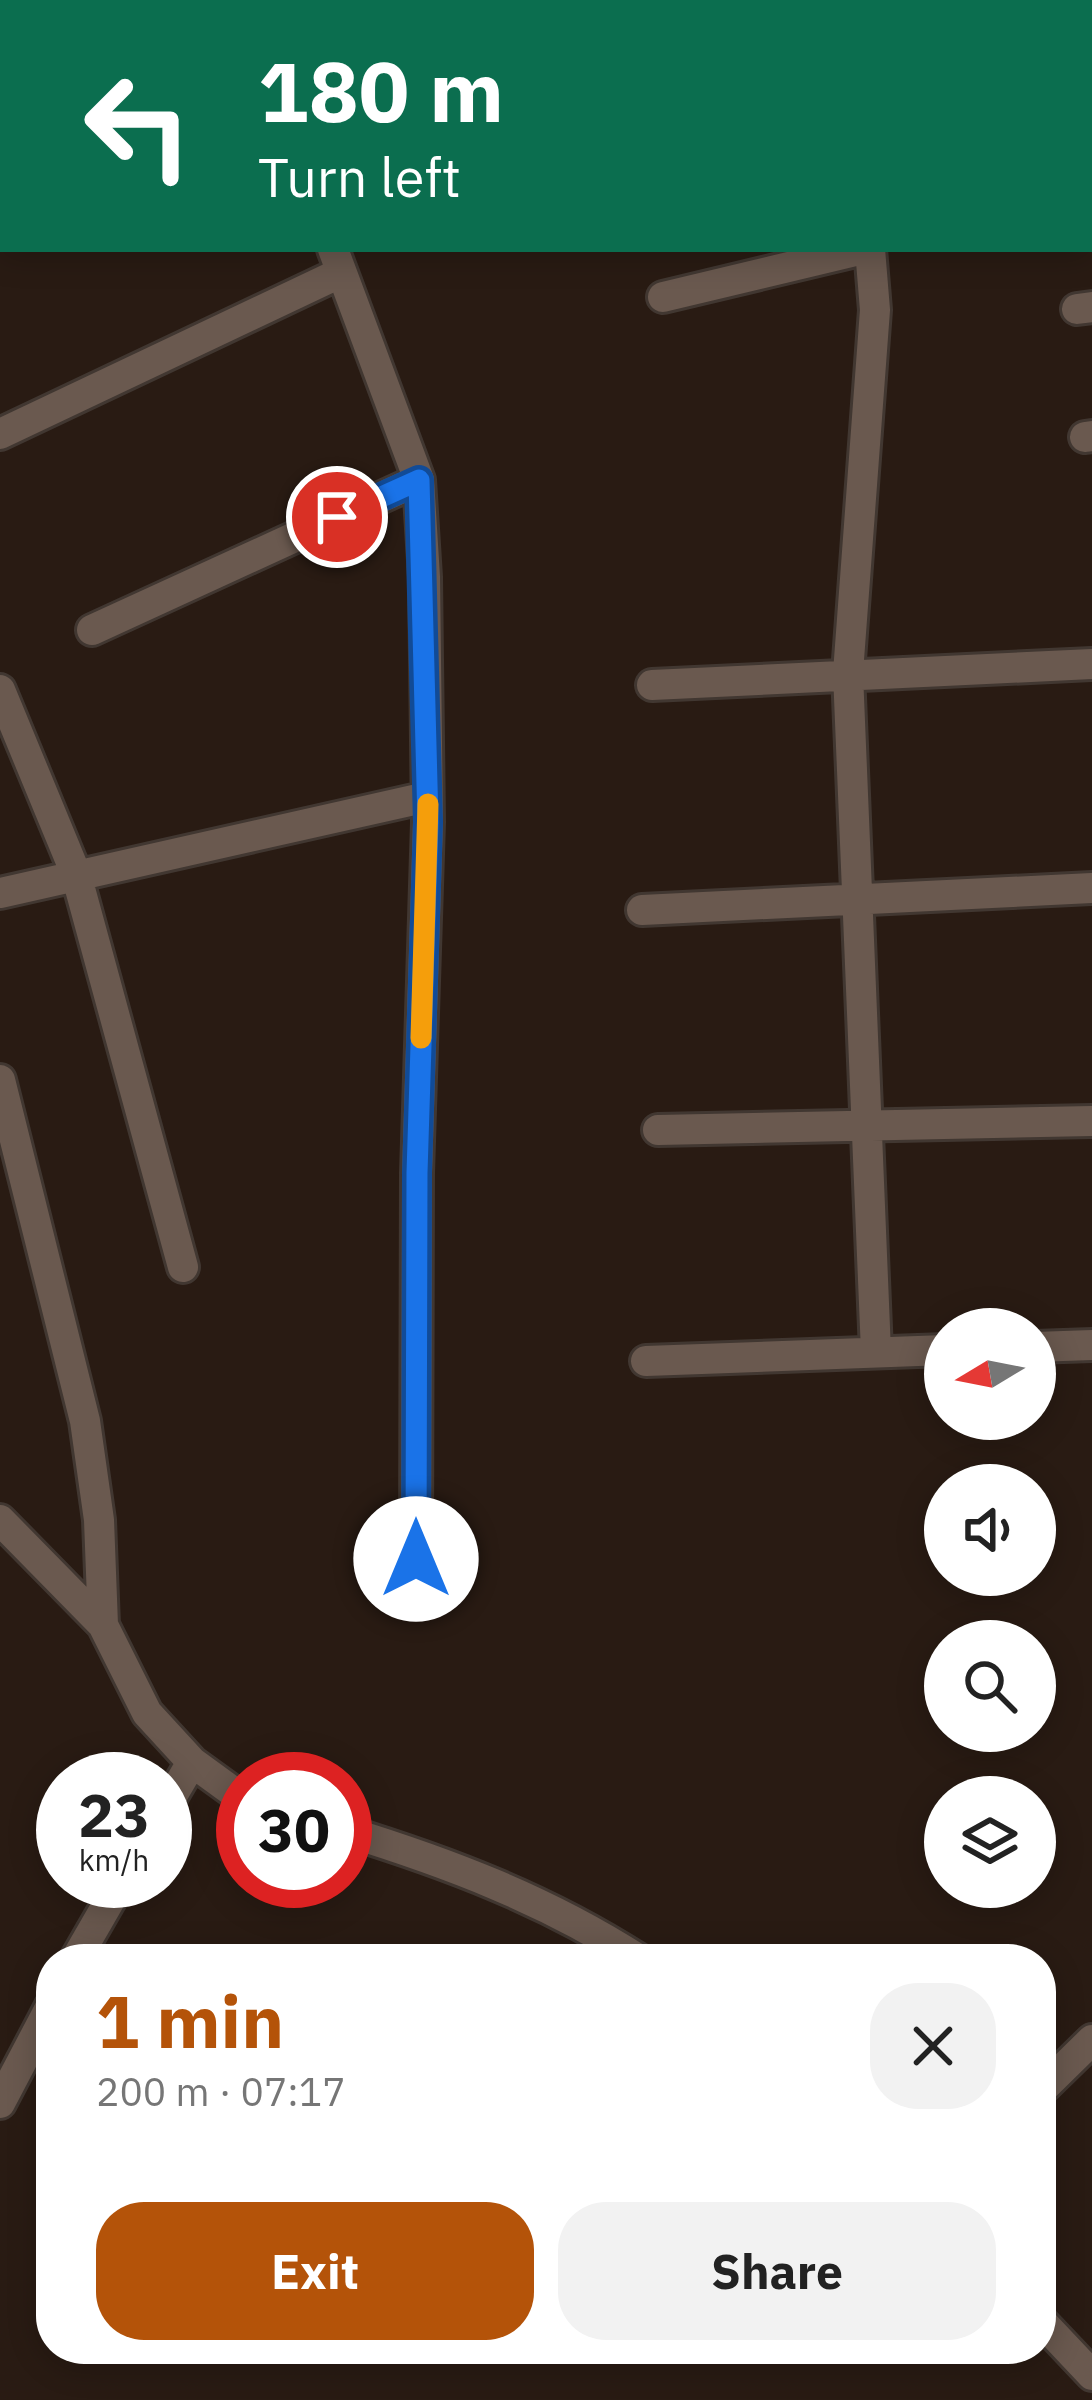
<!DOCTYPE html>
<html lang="en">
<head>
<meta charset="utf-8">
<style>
  :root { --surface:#fff; --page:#f2f2f2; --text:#222; --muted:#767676; --accent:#b45309 }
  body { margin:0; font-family:"IBM Plex Sans",sans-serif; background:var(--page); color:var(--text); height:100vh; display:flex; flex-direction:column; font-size:45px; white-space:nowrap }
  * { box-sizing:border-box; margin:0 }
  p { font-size:39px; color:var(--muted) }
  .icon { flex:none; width:66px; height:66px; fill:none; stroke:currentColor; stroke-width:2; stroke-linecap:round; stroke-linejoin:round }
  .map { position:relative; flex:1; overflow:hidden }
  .panel { position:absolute; left:36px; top:1944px; width:1020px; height:420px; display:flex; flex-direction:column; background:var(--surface); border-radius:48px; box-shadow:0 6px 30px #0003 }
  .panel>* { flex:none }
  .top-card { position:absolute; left:0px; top:0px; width:1092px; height:252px; box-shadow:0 6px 30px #0003; background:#0b6e4f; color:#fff; overflow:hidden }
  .needle { width:78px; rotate:260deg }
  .controls { position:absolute; left:924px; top:1308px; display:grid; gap:24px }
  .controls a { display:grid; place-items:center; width:132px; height:132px; border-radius:50%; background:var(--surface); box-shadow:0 6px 30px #0003; font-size:60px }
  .speed { position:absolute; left:36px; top:1752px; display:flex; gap:24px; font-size:60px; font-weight:700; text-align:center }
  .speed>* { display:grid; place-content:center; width:156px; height:156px; border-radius:50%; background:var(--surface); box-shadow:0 6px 30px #0003; line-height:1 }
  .speed small { font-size:30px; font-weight:400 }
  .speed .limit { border:18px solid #d22; background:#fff; color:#111 }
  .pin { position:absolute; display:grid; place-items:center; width:102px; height:102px; color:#fff; margin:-51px; border:6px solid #fff; border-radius:50%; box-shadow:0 3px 12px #0007 }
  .me { position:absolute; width:132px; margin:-66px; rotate:0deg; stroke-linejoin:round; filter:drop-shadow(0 0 9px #0008) }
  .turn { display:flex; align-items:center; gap:42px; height:252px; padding:0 60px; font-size:54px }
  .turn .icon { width:156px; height:156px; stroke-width:2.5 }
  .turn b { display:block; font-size:84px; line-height:102px }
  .round { display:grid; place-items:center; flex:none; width:126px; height:126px; border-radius:48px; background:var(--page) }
  .headline { display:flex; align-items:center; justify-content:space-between; height:204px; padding:0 60px }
  h1 { font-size:72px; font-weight:700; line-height:90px; color:var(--accent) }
  .button { display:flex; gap:24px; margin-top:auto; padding:24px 60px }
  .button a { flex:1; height:138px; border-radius:48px; background:var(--accent); color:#fff; font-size:48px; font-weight:700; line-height:138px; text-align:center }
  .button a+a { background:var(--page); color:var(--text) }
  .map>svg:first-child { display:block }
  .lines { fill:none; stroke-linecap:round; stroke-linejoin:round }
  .minor-casing { stroke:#413731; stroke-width:36 }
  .minor { stroke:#6a594f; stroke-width:30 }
  .route-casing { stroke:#114b97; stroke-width:30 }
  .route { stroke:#1a73e8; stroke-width:21 }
  .slow { stroke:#f59e0b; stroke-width:21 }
</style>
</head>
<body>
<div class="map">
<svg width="1092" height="2400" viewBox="0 0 1092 2400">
  <rect width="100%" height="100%" fill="#291b13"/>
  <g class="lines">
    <defs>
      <path id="minor" d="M 254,0 L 255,3
        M 184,3 L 192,0
        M 350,3 L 356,0
        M 848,3 L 853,0
        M 0,9 L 3,9
        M 1089,103 L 1092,102
        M 0,168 L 3,166
        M 333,249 L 419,480 L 425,577 L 428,822 L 417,1173 L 416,1559
        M 870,249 L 875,310 L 848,673 L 876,1352
        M 663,297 L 864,249
        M 1077,309 L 1092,307
        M 0,434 L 340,273
        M 1085,437 L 1092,436
        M 92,630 L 419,480
        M 652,685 L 1092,664
        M 0,690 L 76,874 L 183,1267
        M 0,893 L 427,797
        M 642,910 L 1092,888
        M 0,1080 L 85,1421 L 99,1520 L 103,1625
        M 658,1130 L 1092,1121
        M 1035,1347 L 1092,1345
        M 646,1361 L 945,1350
        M 0,1520 L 103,1625 L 147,1713 L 192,1762 L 243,1799
        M 165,1808 L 192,1762
        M 345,1831 C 449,1863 546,1900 638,1959
        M 76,1959 L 121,1881
        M 1041,2090 L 1092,2040
        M 0,2103 L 51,2006
        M 1041,2321 L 1092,2375"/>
    </defs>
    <!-- minor casing -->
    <use href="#minor" class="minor-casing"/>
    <!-- minor -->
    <use href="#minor" class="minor"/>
  </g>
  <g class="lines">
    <defs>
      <path id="route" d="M 337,517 L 419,480 L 428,822 L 417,1173 L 416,1559"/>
    </defs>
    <!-- route casing -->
    <use href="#route" class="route-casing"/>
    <!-- route -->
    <use href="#route" class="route"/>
    <!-- slow -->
    <path class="slow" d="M 421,1038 L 428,804"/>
  </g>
</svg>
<div class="controls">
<a><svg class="needle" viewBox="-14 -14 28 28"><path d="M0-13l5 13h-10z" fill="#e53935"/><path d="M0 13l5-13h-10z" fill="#767676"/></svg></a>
<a><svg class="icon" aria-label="sound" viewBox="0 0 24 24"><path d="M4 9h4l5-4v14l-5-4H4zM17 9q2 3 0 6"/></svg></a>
<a><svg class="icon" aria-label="search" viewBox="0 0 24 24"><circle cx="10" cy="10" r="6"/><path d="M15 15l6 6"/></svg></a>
<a><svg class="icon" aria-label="layers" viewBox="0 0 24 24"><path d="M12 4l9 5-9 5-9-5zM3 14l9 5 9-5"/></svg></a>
</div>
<div class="speed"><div>23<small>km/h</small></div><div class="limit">30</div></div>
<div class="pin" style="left:337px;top:517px;background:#d93025"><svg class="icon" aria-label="arrive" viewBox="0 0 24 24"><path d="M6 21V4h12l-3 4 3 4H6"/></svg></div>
<svg class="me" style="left:416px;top:1559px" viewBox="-20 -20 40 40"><circle r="19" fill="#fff"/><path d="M0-13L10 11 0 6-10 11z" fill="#1a73e8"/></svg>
<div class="top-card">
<div class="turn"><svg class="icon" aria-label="left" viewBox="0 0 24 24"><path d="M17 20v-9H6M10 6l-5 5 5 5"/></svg><div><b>180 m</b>Turn left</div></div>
</div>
<section class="panel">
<div class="headline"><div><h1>1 min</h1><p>200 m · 07:17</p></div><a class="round"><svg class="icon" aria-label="close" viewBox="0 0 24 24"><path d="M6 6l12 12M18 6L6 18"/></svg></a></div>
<div class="button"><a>Exit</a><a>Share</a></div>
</section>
</div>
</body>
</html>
